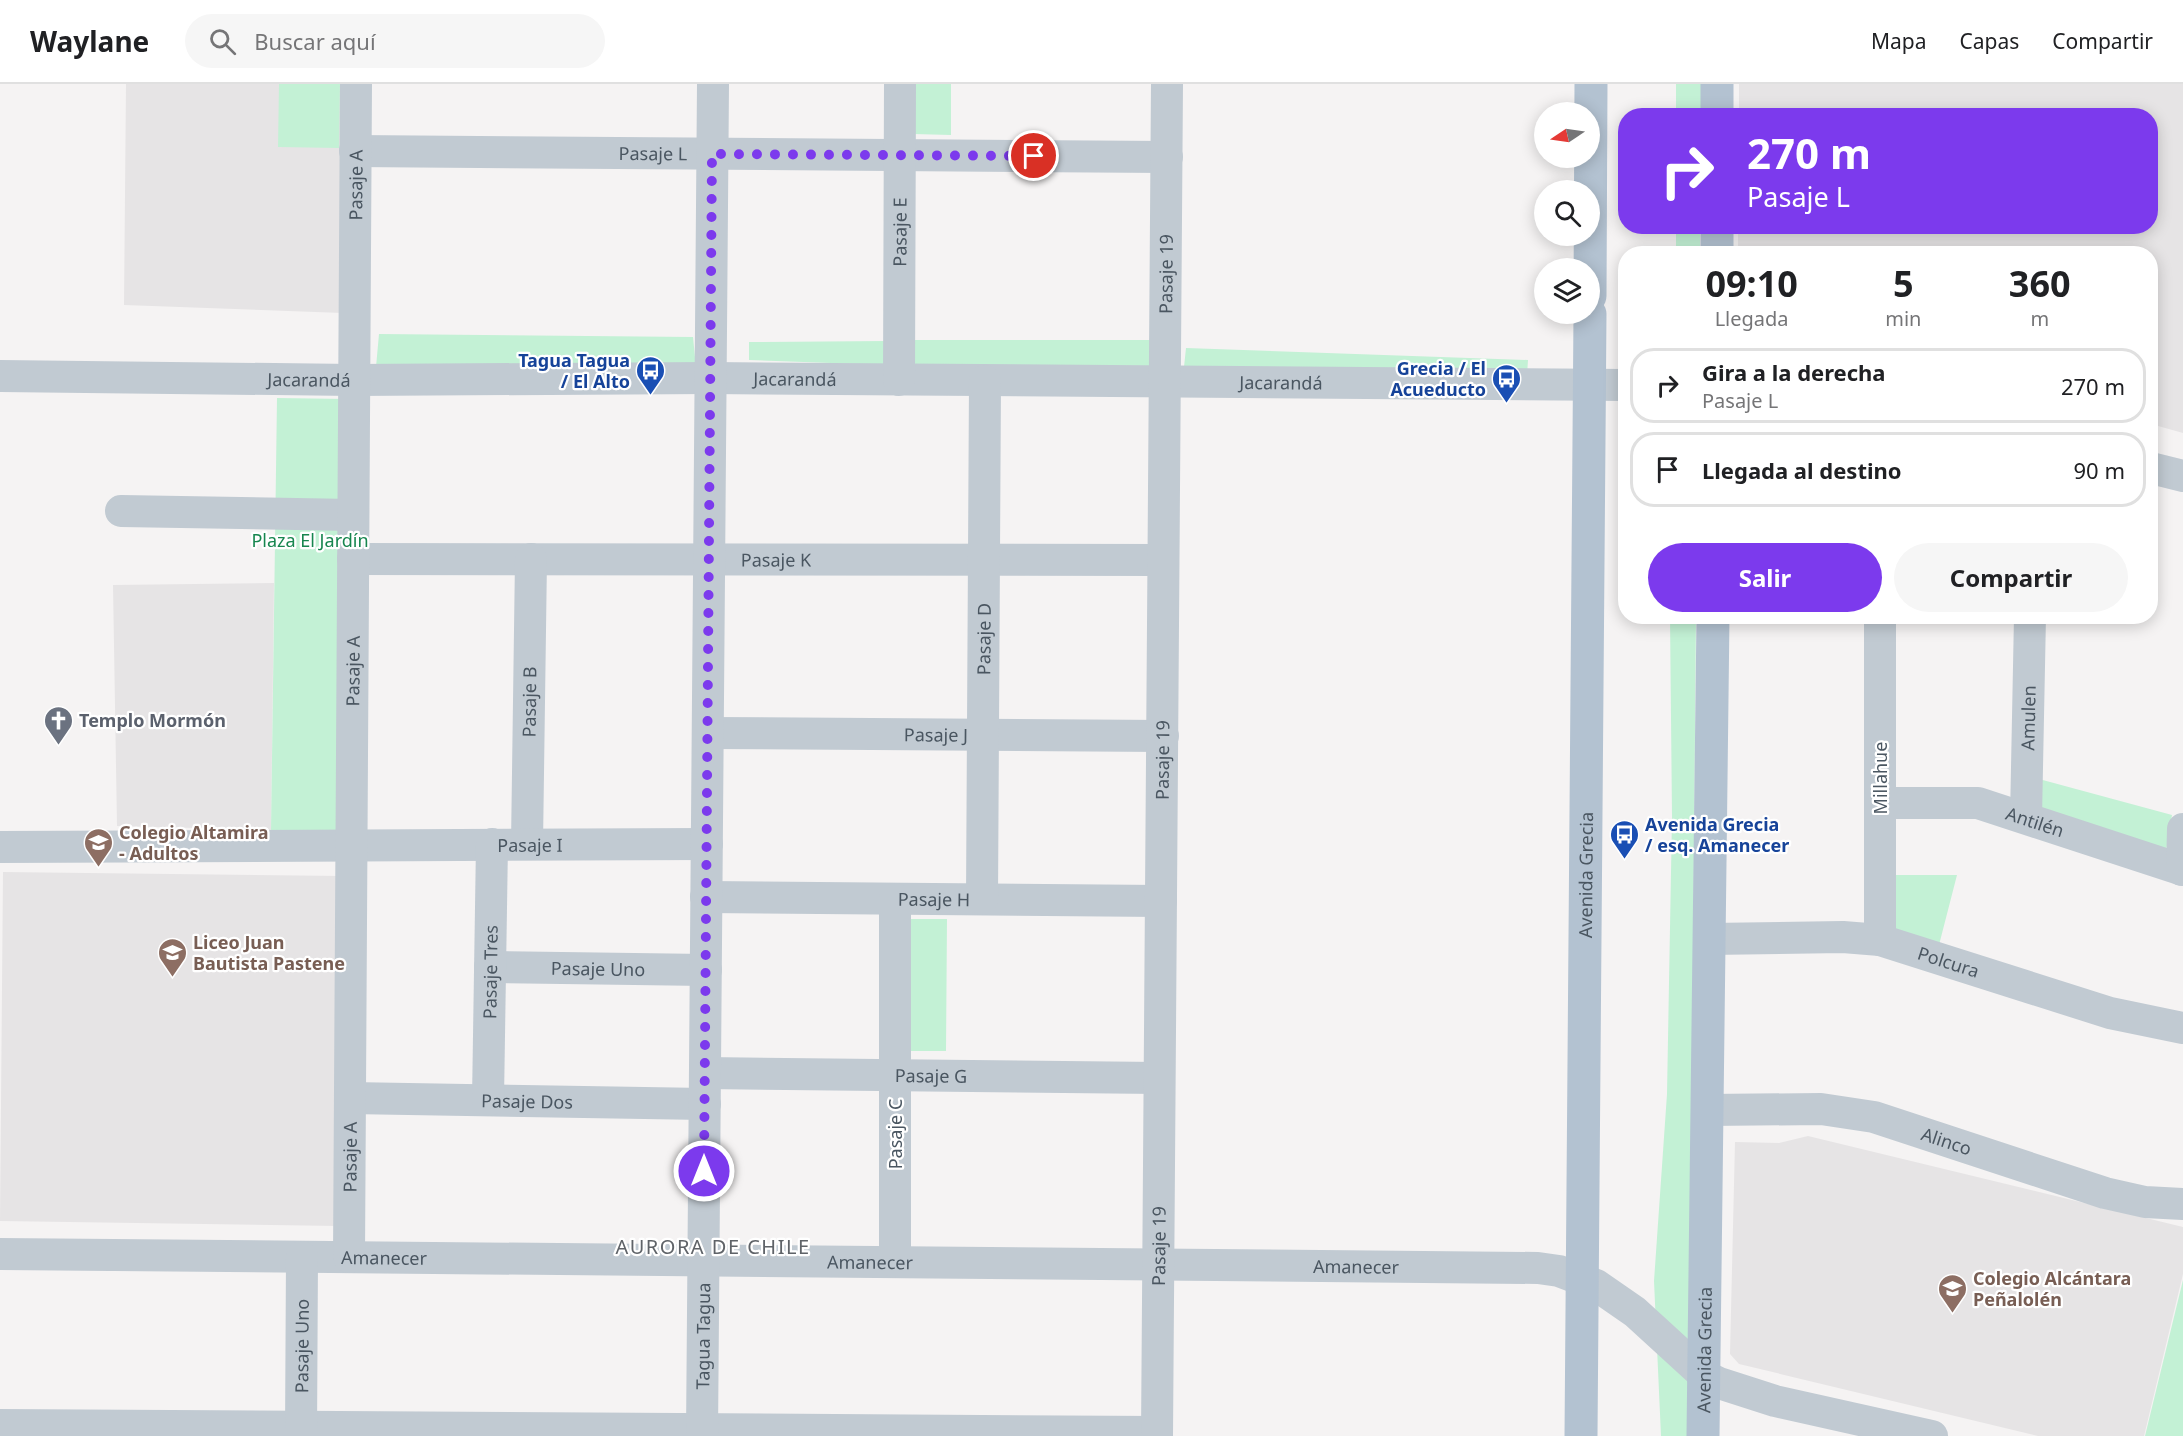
<!DOCTYPE html>
<html lang="es">
<head>
<meta charset="utf-8">
<style>
  :root { --surface:#fff; --page:#f6f6f6; --text:#202124; --muted:#757577; --line:#e0e0e0; --accent:#7c3aed }
  body { margin:0; font-family:"Noto Sans",sans-serif; background:var(--page); color:var(--text); height:100vh; display:flex; flex-direction:column; font-size:22px; white-space:nowrap }
  * { box-sizing:border-box; margin:0 }
  p { font-size:20px; color:var(--muted) }
  .icon { flex:none; width:33px; height:33px; fill:none; stroke:currentColor; stroke-width:2; stroke-linecap:round; stroke-linejoin:round }
  .map { position:relative; flex:1; overflow:hidden }
  .sheet { position:absolute; left:1618px; top:162px; width:540px; height:378px; display:flex; flex-direction:column; background:var(--surface); border-radius:24px; box-shadow:0 3px 15px #0003 }
  .sheet>* { flex:none }
  .hud { position:absolute; left:1618px; top:24px; width:540px; height:126px; border-radius:24px; box-shadow:0 3px 15px #0003; background:#7c3aed; color:#fff; overflow:hidden }
  .needle { width:39px; rotate:257deg }
  .fabs { position:absolute; left:1534px; top:18px; display:grid; gap:12px }
  .fabs a { display:grid; place-items:center; width:66px; height:66px; border-radius:50%; background:var(--surface); box-shadow:0 3px 15px #0003; font-size:30px }
  .pin { position:absolute; display:grid; place-items:center; width:51px; height:51px; color:#fff; margin:-26px; border:3px solid #fff; border-radius:50%; box-shadow:0 2px 6px #0007 }
  .me { position:absolute; width:66px; margin:-33px; rotate:0deg; stroke-linejoin:round; filter:drop-shadow(0 0 4px #0008) }
  .turn { display:flex; align-items:center; gap:21px; height:126px; padding:0 30px; font-size:27px }
  .turn .icon { width:78px; height:78px; stroke-width:2.5 }
  .turn b { display:block; font-size:42px; line-height:51px }
  .eta { display:flex; justify-content:space-evenly; align-items:center; height:102px; text-align:center }
  .eta b { font-size:36px; font-weight:700; line-height:42px }
  .cta { display:flex; gap:12px; margin-top:auto; padding:12px 30px }
  .cta a { flex:1; height:69px; border-radius:36px; background:var(--accent); color:#fff; font-size:24px; font-weight:700; line-height:69px; text-align:center }
  .cta a+a { background:var(--page); color:var(--text) }
  ul { padding:0; list-style:none }
  li { display:flex; align-items:center; gap:18px; height:75px; margin:0 12px 9px; padding:0 18px; border:3px solid var(--line); border-radius:24px }
  li div { flex:1 }
  li b { display:block; font-size:22px }
  li em { font-style:normal }
  header { display:flex; align-items:center; gap:36px; box-sizing:border-box; height:84px; padding:0 30px; background:var(--surface); border-bottom:2px solid var(--line) }
  header strong { font-size:28px }
  nav { display:flex; gap:33px; margin-inline-start:auto; font-size:21px }
  .search { width:420px; height:54px; background:var(--page); display:flex; align-items:center; gap:15px; box-sizing:border-box; padding:0 21px; border-radius:33px; color:var(--muted); font-size:22px }
  .map>svg:first-child { display:block }
  .education { fill:#e6e4e5 }
  .green { fill:#c3f1d5 }
  .lines { fill:none; stroke-linecap:round; stroke-linejoin:round }
  .minor { stroke:#c1cad2; stroke-width:32 }
  .major { stroke:#b3c2d1; stroke-width:33 }
  .route { stroke:#7c3aed; stroke-width:10; stroke-dasharray:0 18 }
  .labels { text-anchor:middle; dominant-baseline:central; stroke-width:4.5; stroke-linejoin:round; paint-order:stroke }
  .street-label { font-size:18px; fill:#4a5661; stroke:#fff }
  .transit-label { font-size:18px; font-weight:bold; fill:#164399; stroke:#fff; text-anchor:end }
  .park-label { font-size:18px; fill:#17864f; stroke:#fff }
  .worship-label { font-size:18px; font-weight:bold; fill:#5b616d; stroke:#fff; text-anchor:start }
  .education-label { font-size:18px; font-weight:bold; fill:#785e54; stroke:#fff; text-anchor:start }
  .neighbourhood-label { font-size:20px; letter-spacing:1.5px; fill:#5f6368; stroke:#fff }
</style>
</head>
<body>
<header>
<strong>Waylane</strong>
<div class="search"><svg class="icon" aria-label="search" viewBox="0 0 24 24"><circle cx="10" cy="10" r="6"/><path d="M15 15l6 6"/></svg>Buscar aquí</div>
<nav><a>Mapa</a><a>Capas</a><a>Compartir</a></nav>
</header>
<div class="map">
<svg width="2183" height="1352" viewBox="0 0 2183 1352">
  <rect width="100%" height="100%" fill="#f5f3f3"/>
  <!-- education -->
  <path class="education" d="M 126,0 L 345,0 L 343,229 L 124,221 Z
    M 1739,0 L 2183,0 L 2183,349 L 2151,340 L 2151,170 L 1738,169 L 1738,143 L 2151,142 L 2151,32 L 1739,31 Z
    M 274,499 L 271,746 L 117,742 L 113,501 Z
    M 3,788 L 343,792 L 339,1142 L 0,1137 Z
    M 1808,1052 L 2183,1143 L 2183,1190 L 2144,1352 L 2038,1352 L 1739,1280 L 1730,1270 L 1735,1058 L 1779,1059 Z"/>
  <!-- green -->
  <path class="green" d="M 279,0 L 340,0 L 339,64 L 278,63 Z
    M 914,0 L 951,0 L 951,51 L 913,50 Z
    M 1676,0 L 1701,0 L 1701,31 L 1676,32 Z
    M 1676,143 L 1700,143 L 1700,169 L 1676,169 Z
    M 379,250 L 693,253 L 696,283 L 376,283 Z
    M 912,256 L 1156,256 L 1154,282 L 912,281 Z
    M 887,257 L 886,281 L 749,276 L 749,258 Z
    M 1186,264 L 1528,276 L 1527,291 L 1184,283 Z
    M 277,314 L 347,315 L 342,747 L 271,746 Z
    M 1670,533 L 1696,533 L 1689,1352 L 1661,1352 L 1654,1197 L 1667,1010 L 1672,733 Z
    M 2039,695 L 2172,731 L 2165,773 L 2035,730 Z
    M 1884,791 L 1957,791 L 1939,861 L 1883,851 Z
    M 909,835 L 947,835 L 946,967 L 908,967 Z
    M 2183,1196 L 2183,1352 L 2145,1352 Z"/>
  <g class="lines">
    <!-- minor -->
    <g class="minor">
      <path id="s1" d="M 355,67 L 1167,73"/>
      <path id="s2" d="M 0,292 L 354,296 L 710,294 L 1626,301"/>
      <path id="s3" d="M 899,296 L 900,0"/>
      <path d="M 2151,384 L 2183,392"/>
      <path d="M 121,427 L 353,431"/>
      <path id="s4" d="M 353,475 L 1163,476"/>
      <path id="s5" d="M 708,649 L 1163,652"/>
      <path id="s6" d="M 1880,719 L 1978,719 L 2183,786"/>
      <path id="s7" d="M 2026,734 L 2030,532"/>
      <path id="s8" d="M 527,760 L 531,475"/>
      <path id="s9" d="M 0,763 L 707,760"/>
      <path d="M 2182,786 L 2183,745"/>
      <path id="s10" d="M 706,813 L 1161,817"/>
      <path id="s11" d="M 982,815 L 985,297"/>
      <path id="s12" d="M 1709,855 L 1843,853 L 1880,856 L 2110,929 L 2183,944"/>
      <path d="M 1880,856 L 1880,532"/>
      <path id="s13" d="M 490,883 L 706,886"/>
      <path id="s14" d="M 705,989 L 1159,994"/>
      <path id="s15" d="M 350,1014 L 705,1020"/>
      <path id="s16" d="M 488,1016 L 492,760"/>
      <path id="s17" d="M 1707,1026 L 1821,1025 L 1874,1033 L 2105,1109 L 2145,1118 L 2183,1120"/>
      <path id="s18" d="M 0,1170 L 1538,1184 L 1559,1187 L 1596,1201 L 1635,1228 L 1705,1292 L 1719,1299 L 1775,1317 L 1932,1352"/>
      <path id="s19" d="M 349,1173 L 356,0"/>
      <path d="M 895,1178 L 895,815"/>
      <path d="M 0,1341 L 1157,1348"/>
      <path id="s20" d="M 301,1352 L 302,1173"/>
      <path id="s21" d="M 702,1352 L 713,0"/>
      <path id="s22" d="M 1157,1352 L 1167,0"/>
    </g>
    <!-- major -->
    <g class="major">
      <path d="M 1717,32 L 1717,0"/>
      <path d="M 1717,170 L 1717,142"/>
      <path d="M 1590,212 L 1591,0"/>
      <path id="s23" d="M 1581,1352 L 1590,230"/>
      <path id="s24" d="M 1703,1352 L 1713,532"/>
    </g>
  </g>
  <g class="lines">
    <!-- route -->
    <path class="route" d="M 704,1087 L 712,70 L 1034,72"/>
  </g>
  <!-- icons -->
  <defs>
    <symbol id="bus-pin" viewBox="-11 -11 22 30"><path d="M0 17L-7.5 6A9.5 9.5 0 1 1 7.5 6Z" fill="#1a4fb4" stroke="#fff"/><path d="M-5-6H5V4H4V6H2V4H-2V6H-4V4H-5ZM-3.5-4V0h7V-4ZM-3.5 1.2v1.5H-2V1.2ZM2 1.2v1.5H3.5V1.2Z" fill="#fff"/></symbol>
    <symbol id="church-pin" viewBox="-11 -11 22 30"><path d="M0 17L-7.5 6A9.5 9.5 0 1 1 7.5 6Z" fill="#6b7280" stroke="#fff"/><path d="M-1.2-6h2.4v3.5h3.3v2.4h-3.3V6h-2.4V-.1h-3.3v-2.4h3.3Z" fill="#fff"/></symbol>
    <symbol id="school-pin" viewBox="-11 -11 22 30"><path d="M0 17L-7.5 6A9.5 9.5 0 1 1 7.5 6Z" fill="#8d6e63" stroke="#fff"/><path d="M0-5L7-2L0 1L-7-2ZM-4 1L0 2.5L4 1V4Q0 6-4 4Z" fill="#fff"/></symbol>
  </defs>
  <g fill-rule="evenodd">
    <use href="#bus-pin" x="634" y="270" width="33" height="45"/>
    <use href="#bus-pin" x="1490" y="278" width="33" height="45"/>
    <use href="#church-pin" x="42" y="620" width="33" height="45"/>
    <use href="#bus-pin" x="1608" y="734" width="33" height="45"/>
    <use href="#school-pin" x="82" y="742" width="33" height="45"/>
    <use href="#school-pin" x="156" y="852" width="33" height="45"/>
    <use href="#school-pin" x="1936" y="1188" width="33" height="45"/>
  </g>
  <g class="labels">
    <!-- street labels -->
    <g class="street-label">
      <text stroke="none"><textPath href="#s1" startOffset="298">Pasaje L</textPath></text>
      <text stroke="none"><textPath href="#s19" startOffset="1072">Pasaje A</textPath></text>
      <text stroke="none"><textPath href="#s3" startOffset="148">Pasaje E</textPath></text>
      <text stroke="none"><textPath href="#s22" startOffset="1162">Pasaje 19</textPath></text>
      <text stroke="none"><textPath href="#s2" startOffset="795">Jacarandá</textPath></text>
      <text stroke="none"><textPath href="#s2" startOffset="309">Jacarandá</textPath></text>
      <text stroke="none"><textPath href="#s2" startOffset="1281">Jacarandá</textPath></text>
      <text stroke="none"><textPath href="#s4" startOffset="423">Pasaje K</textPath></text>
      <text stroke="none"><textPath href="#s11" startOffset="260">Pasaje D</textPath></text>
      <text stroke="none"><textPath href="#s19" startOffset="586">Pasaje A</textPath></text>
      <text stroke="none"><textPath href="#s8" startOffset="142">Pasaje B</textPath></text>
      <text stroke="none"><textPath href="#s7" startOffset="100">Amulen</textPath></text>
      <text stroke="none"><textPath href="#s5" startOffset="228">Pasaje J</textPath></text>
      <text stroke="none"><textPath href="#s22" startOffset="676">Pasaje 19</textPath></text>
      <text transform="translate(1880 694) rotate(-90)">Millahue</text>
      <text stroke="none"><textPath href="#s6" startOffset="158">Antilén</textPath></text>
      <text stroke="none"><textPath href="#s9" startOffset="530">Pasaje I</textPath></text>
      <text stroke="none"><textPath href="#s23" startOffset="561">Avenida Grecia</textPath></text>
      <text stroke="none"><textPath href="#s10" startOffset="228">Pasaje H</textPath></text>
      <text stroke="none"><textPath href="#s12" startOffset="243">Polcura</textPath></text>
      <text stroke="none"><textPath href="#s13" startOffset="108">Pasaje Uno</textPath></text>
      <text stroke="none"><textPath href="#s16" startOffset="128">Pasaje Tres</textPath></text>
      <text stroke="none"><textPath href="#s14" startOffset="226">Pasaje G</textPath></text>
      <text stroke="none"><textPath href="#s15" startOffset="177">Pasaje Dos</textPath></text>
      <text transform="translate(895 1050) rotate(-90)">Pasaje C</text>
      <text stroke="none"><textPath href="#s17" startOffset="244">Alinco</textPath></text>
      <text stroke="none"><textPath href="#s19" startOffset="100">Pasaje A</textPath></text>
      <text stroke="none"><textPath href="#s22" startOffset="190">Pasaje 19</textPath></text>
      <text stroke="none"><textPath href="#s18" startOffset="384">Amanecer</textPath></text>
      <text stroke="none"><textPath href="#s18" startOffset="870">Amanecer</textPath></text>
      <text stroke="none"><textPath href="#s18" startOffset="1356">Amanecer</textPath></text>
      <text stroke="none"><textPath href="#s21" startOffset="100">Tagua Tagua</textPath></text>
      <text stroke="none"><textPath href="#s20" startOffset="90">Pasaje Uno</textPath></text>
      <text stroke="none"><textPath href="#s24" startOffset="86">Avenida Grecia</textPath></text>
    </g>
    <!-- transit labels -->
    <g class="transit-label">
      <text x="630" y="276">Tagua Tagua<tspan x="630" dy="21">/ El Alto</tspan></text>
      <text x="1486" y="284">Grecia / El<tspan x="1486" dy="21">Acueducto</tspan></text>
      <text x="1645" y="740" text-anchor="start">Avenida Grecia<tspan x="1645" dy="21">/ esq. Amanecer</tspan></text>
    </g>
    <!-- park labels -->
    <g class="park-label">
      <text x="310" y="456">Plaza El Jardín</text>
    </g>
    <!-- worship labels -->
    <g class="worship-label">
      <text x="79" y="636">Templo Mormón</text>
    </g>
    <!-- education labels -->
    <g class="education-label">
      <text x="119" y="748">Colegio Altamira<tspan x="119" dy="21">- Adultos</tspan></text>
      <text x="193" y="858">Liceo Juan<tspan x="193" dy="21">Bautista Pastene</tspan></text>
      <text x="1973" y="1194">Colegio Alcántara<tspan x="1973" dy="21">Peñalolén</tspan></text>
    </g>
    <!-- neighbourhood labels -->
    <g class="neighbourhood-label">
      <text x="713" y="1162">AURORA DE CHILE</text>
    </g>
  </g>
</svg>
<div class="fabs">
<a><svg class="needle" viewBox="-14 -14 28 28"><path d="M0-13l5 13h-10z" fill="#e53935"/><path d="M0 13l5-13h-10z" fill="#757577"/></svg></a>
<a><svg class="icon" aria-label="search" viewBox="0 0 24 24"><circle cx="10" cy="10" r="6"/><path d="M15 15l6 6"/></svg></a>
<a><svg class="icon" aria-label="layers" viewBox="0 0 24 24"><path d="M12 4l9 5-9 5-9-5zM3 14l9 5 9-5"/></svg></a>
</div>
<div class="pin" style="left:1034px;top:72px;background:#d93025"><svg class="icon" aria-label="arrive" viewBox="0 0 24 24"><path d="M6 21V4h12l-3 4 3 4H6"/></svg></div>
<svg class="me" style="left:704px;top:1087px" viewBox="-20 -20 40 40"><circle r="17" fill="#7c3aed" stroke="#fff" stroke-width="3"/><path d="M0-11L8 9 0 5-8 9z" fill="#fff"/></svg>
<div class="hud">
<div class="turn"><svg class="icon" aria-label="right" viewBox="0 0 24 24"><path d="M7 20v-9h11M14 6l5 5-5 5"/></svg><div><b>270 m</b>Pasaje L</div></div>
</div>
<section class="sheet">
<div class="eta">
<div><b>09:10</b><p>Llegada</p></div>
<div><b>5</b><p>min</p></div>
<div><b>360</b><p>m</p></div>
</div>
<ul>
<li><svg class="icon" aria-label="right" viewBox="0 0 24 24"><path d="M7 20v-9h11M14 6l5 5-5 5"/></svg><div><b>Gira a la derecha</b><p>Pasaje L</p></div><em>270 m</em></li>
<li><svg class="icon" aria-label="arrive" viewBox="0 0 24 24"><path d="M6 21V4h12l-3 4 3 4H6"/></svg><div><b>Llegada al destino</b></div><em>90 m</em></li>
</ul>
<div class="cta"><a>Salir</a><a>Compartir</a></div>
</section>
</div>
</body>
</html>
